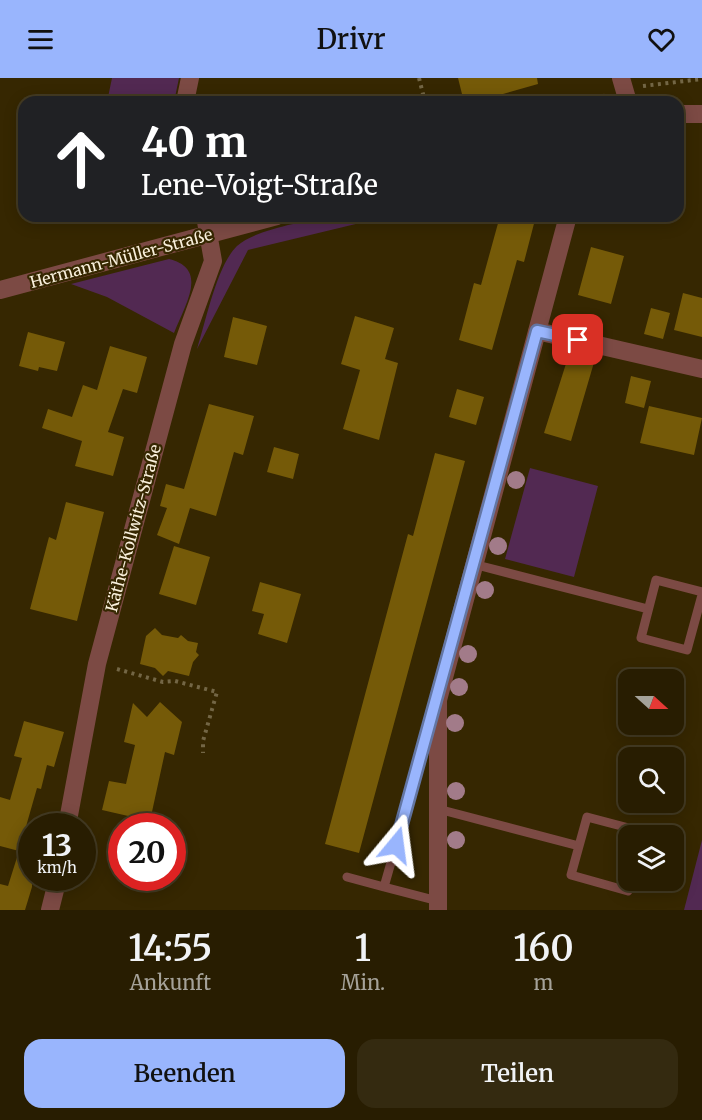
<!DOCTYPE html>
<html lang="de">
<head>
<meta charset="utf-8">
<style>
  :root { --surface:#281d01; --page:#342a10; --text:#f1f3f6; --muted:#a5a299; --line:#443b23; --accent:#99b5fd }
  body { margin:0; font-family:Merriweather,serif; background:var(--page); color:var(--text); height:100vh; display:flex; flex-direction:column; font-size:22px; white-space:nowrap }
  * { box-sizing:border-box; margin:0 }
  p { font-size:20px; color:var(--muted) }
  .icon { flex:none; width:33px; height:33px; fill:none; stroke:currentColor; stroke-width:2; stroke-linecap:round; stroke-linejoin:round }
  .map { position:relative; height:832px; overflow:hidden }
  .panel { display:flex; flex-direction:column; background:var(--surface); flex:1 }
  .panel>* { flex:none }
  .banner { position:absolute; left:18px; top:18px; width:666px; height:126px; border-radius:18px; box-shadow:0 3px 15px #0003,0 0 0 2px var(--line); background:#202124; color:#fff; overflow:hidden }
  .needle { width:39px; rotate:111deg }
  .controls { position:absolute; left:618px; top:591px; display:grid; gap:12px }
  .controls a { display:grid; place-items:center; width:66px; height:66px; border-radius:12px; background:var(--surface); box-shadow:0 3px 15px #0003,0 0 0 2px var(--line); font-size:30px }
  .speed { position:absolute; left:18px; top:735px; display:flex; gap:12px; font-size:30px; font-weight:700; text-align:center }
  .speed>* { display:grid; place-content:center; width:78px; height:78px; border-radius:50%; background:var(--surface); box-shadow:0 3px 15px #0003,0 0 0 2px var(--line); line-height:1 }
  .speed small { font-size:15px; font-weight:400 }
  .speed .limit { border:9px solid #d22; background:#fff; color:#111 }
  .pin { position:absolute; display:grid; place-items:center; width:51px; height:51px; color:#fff; margin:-26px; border-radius:12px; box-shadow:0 3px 9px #0006 }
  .me { position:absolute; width:66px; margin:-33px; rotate:16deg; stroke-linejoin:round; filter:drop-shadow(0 0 4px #0008) }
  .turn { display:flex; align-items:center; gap:21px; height:126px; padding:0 24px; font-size:27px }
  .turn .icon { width:78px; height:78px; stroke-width:2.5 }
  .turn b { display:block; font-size:42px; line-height:51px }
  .eta { display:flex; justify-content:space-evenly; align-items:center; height:102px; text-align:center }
  .eta b { font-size:36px; font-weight:600; line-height:42px }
  .action { display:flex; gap:12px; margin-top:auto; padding:12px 24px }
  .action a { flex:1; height:69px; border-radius:18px; background:var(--accent); color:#111; font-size:24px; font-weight:600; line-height:69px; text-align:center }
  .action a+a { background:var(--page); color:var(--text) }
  header { display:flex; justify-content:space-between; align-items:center; height:78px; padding:0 24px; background:var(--accent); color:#111; font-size:27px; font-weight:600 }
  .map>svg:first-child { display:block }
  .green { fill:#522952 }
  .building { fill:#755a08 }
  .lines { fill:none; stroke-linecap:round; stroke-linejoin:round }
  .path { stroke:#736645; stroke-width:4; stroke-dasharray:3 4.5; stroke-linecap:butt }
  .lane { stroke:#7c4a44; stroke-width:9 }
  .street { stroke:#7c4a44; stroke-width:18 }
  .tree { fill:#a27b89 }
  .route-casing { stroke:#6376a4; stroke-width:15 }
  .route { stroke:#99b5fd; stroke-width:10 }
  .labels { text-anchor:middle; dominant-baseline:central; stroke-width:4.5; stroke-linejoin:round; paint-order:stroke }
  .street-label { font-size:16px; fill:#f9f0dc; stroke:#362701 }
</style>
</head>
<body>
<header><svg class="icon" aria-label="menu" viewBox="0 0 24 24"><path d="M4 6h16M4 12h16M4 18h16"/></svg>Drivr<svg class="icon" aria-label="heart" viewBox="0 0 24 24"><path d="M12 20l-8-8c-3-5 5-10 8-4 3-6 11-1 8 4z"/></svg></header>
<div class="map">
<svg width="702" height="832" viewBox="0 0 702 832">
  <rect width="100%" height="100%" fill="#362701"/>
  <!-- green -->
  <path class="green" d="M 112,0 L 179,0 L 174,24 L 107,24 Z
    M 329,138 L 389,138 L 248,172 L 197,271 C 206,243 217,187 237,168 C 256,151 305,144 329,138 Z
    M 169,181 C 210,191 184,228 174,255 L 107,219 L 71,206 Z
    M 530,390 L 598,408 L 574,499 L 505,481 Z
    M 702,762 L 702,832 L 684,832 Z"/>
  <!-- building -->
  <path class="building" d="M 458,0 L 537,0 L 538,6 L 503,16 L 505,24 L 464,24 Z
    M 500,138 L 536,138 L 524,184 L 517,182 L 492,272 L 459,262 L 474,205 L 481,207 Z
    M 591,169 L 624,178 L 611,226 L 578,217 Z
    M 683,215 L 702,220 L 702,259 L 674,252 Z
    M 651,230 L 670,235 L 663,261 L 644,256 Z
    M 355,238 L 394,250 L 385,281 L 398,285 L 379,362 L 343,351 L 360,292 L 341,286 Z
    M 233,239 L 267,248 L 257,287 L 224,279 Z
    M 28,254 L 65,264 L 57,293 L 39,289 L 38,293 L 19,288 Z
    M 110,268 L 147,279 L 137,315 L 123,311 L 108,354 L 124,359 L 113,398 L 75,388 L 82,363 L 42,350 L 48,331 L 72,339 L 83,307 L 97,312 Z
    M 570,273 L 595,281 L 571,363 L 544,355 Z
    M 631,298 L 651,303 L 644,330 L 625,325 Z
    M 457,311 L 484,319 L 476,347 L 449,339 Z
    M 209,326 L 254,338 L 243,377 L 234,374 L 216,438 L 190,430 L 179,466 L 157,457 L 167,430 L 160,428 L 166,406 L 184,411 Z
    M 649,328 L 702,340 L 694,377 L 640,365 Z
    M 274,369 L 299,376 L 293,401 L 267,394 Z
    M 435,375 L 465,383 L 359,775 L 325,766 L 408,456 L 413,458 Z
    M 66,424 L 104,434 L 77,543 L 30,531 L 49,459 L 56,462 Z
    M 174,468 L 210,479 L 196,527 L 159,516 Z
    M 260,504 L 301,516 L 287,565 L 258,556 L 264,536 L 252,533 Z
    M 155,550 L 162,557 L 178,560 L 181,557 L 188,563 L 198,565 L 196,574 L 199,577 L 193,584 L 189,598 L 168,593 L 163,598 L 155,590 L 140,586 L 146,558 Z
    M 160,624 L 182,644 L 174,677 L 165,674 L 150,743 L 102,732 L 109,703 L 126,706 L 135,667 L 124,664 L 133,625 L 147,639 Z
    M 24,643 L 64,654 L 54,689 L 47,687 L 41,711 L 37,710 L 23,759 L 27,746 L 32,747 L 32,809 L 25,832 L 0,832 L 0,806 L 8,808 L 19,773 L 0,768 L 0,719 L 10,722 L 22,680 L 14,678 Z"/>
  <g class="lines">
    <!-- path -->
    <path class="path" d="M 419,0 L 425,24
      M 643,8 L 702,1
      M 580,24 L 607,17
      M 117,591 L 163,604 L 175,603 L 217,614 L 203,663 L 203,675"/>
    <!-- lane -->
    <path class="lane" d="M 473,486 L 648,531
      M 702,514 L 656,502 L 641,560 L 687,572 L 702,517
      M 432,641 L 384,809 L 438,823
      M 438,731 L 579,768
      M 347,799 L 384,809
      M 631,802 L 628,813 L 571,797 L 587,739 L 644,754 L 643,758"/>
    <!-- street -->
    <path class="street" d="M 621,0 L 628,24
      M 185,24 L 190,0
      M 678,36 L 702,36
      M 0,212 L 277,138
      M 537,253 L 702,291
      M 67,748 L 97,586 L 183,266 L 213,183 L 205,138
      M 50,832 L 58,800
      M 438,832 L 438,622 L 568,138"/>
  </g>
  <!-- trees -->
  <g class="tree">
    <circle cx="516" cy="402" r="9"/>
    <circle cx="498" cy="468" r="9"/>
    <circle cx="485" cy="512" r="9"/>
    <circle cx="468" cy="576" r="9"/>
    <circle cx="459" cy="609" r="9"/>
    <circle cx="455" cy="645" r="9"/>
    <circle cx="456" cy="713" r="9"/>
    <circle cx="456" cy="762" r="9"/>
  </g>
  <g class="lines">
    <defs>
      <path id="route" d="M 396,767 L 537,253 L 578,262"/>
    </defs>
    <!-- route casing -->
    <use href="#route" class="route-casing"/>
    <!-- route -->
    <use href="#route" class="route"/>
  </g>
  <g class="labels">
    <!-- street labels -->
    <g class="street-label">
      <text transform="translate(121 180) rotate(-15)">Hermann-Müller-Straße</text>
      <text transform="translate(133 450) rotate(-75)">Käthe-Kollwitz-Straße</text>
    </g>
  </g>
</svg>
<div class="controls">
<a><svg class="needle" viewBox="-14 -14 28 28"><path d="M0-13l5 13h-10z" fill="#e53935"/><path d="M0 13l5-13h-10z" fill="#a5a299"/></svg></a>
<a><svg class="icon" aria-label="search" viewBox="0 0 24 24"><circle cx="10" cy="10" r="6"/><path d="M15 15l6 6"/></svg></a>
<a><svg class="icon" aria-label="layers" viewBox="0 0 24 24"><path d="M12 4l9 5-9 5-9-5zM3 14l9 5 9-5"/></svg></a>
</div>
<div class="speed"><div>13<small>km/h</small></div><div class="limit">20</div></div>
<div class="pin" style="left:578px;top:262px;background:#d93025"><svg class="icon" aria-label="arrive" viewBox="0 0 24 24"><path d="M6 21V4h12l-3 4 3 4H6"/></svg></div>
<svg class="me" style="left:396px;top:767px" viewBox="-20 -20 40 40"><path d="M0-17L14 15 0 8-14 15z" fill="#99b5fd" stroke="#fff" stroke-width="4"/></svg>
<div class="banner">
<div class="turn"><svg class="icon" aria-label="ahead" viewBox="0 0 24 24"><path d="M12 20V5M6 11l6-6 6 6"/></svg><div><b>40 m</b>Lene-Voigt-Straße</div></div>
</div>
</div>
<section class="panel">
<div class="eta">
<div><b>14:55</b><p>Ankunft</p></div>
<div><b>1</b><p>Min.</p></div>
<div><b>160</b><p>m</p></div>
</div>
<div class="action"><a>Beenden</a><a>Teilen</a></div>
</section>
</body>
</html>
